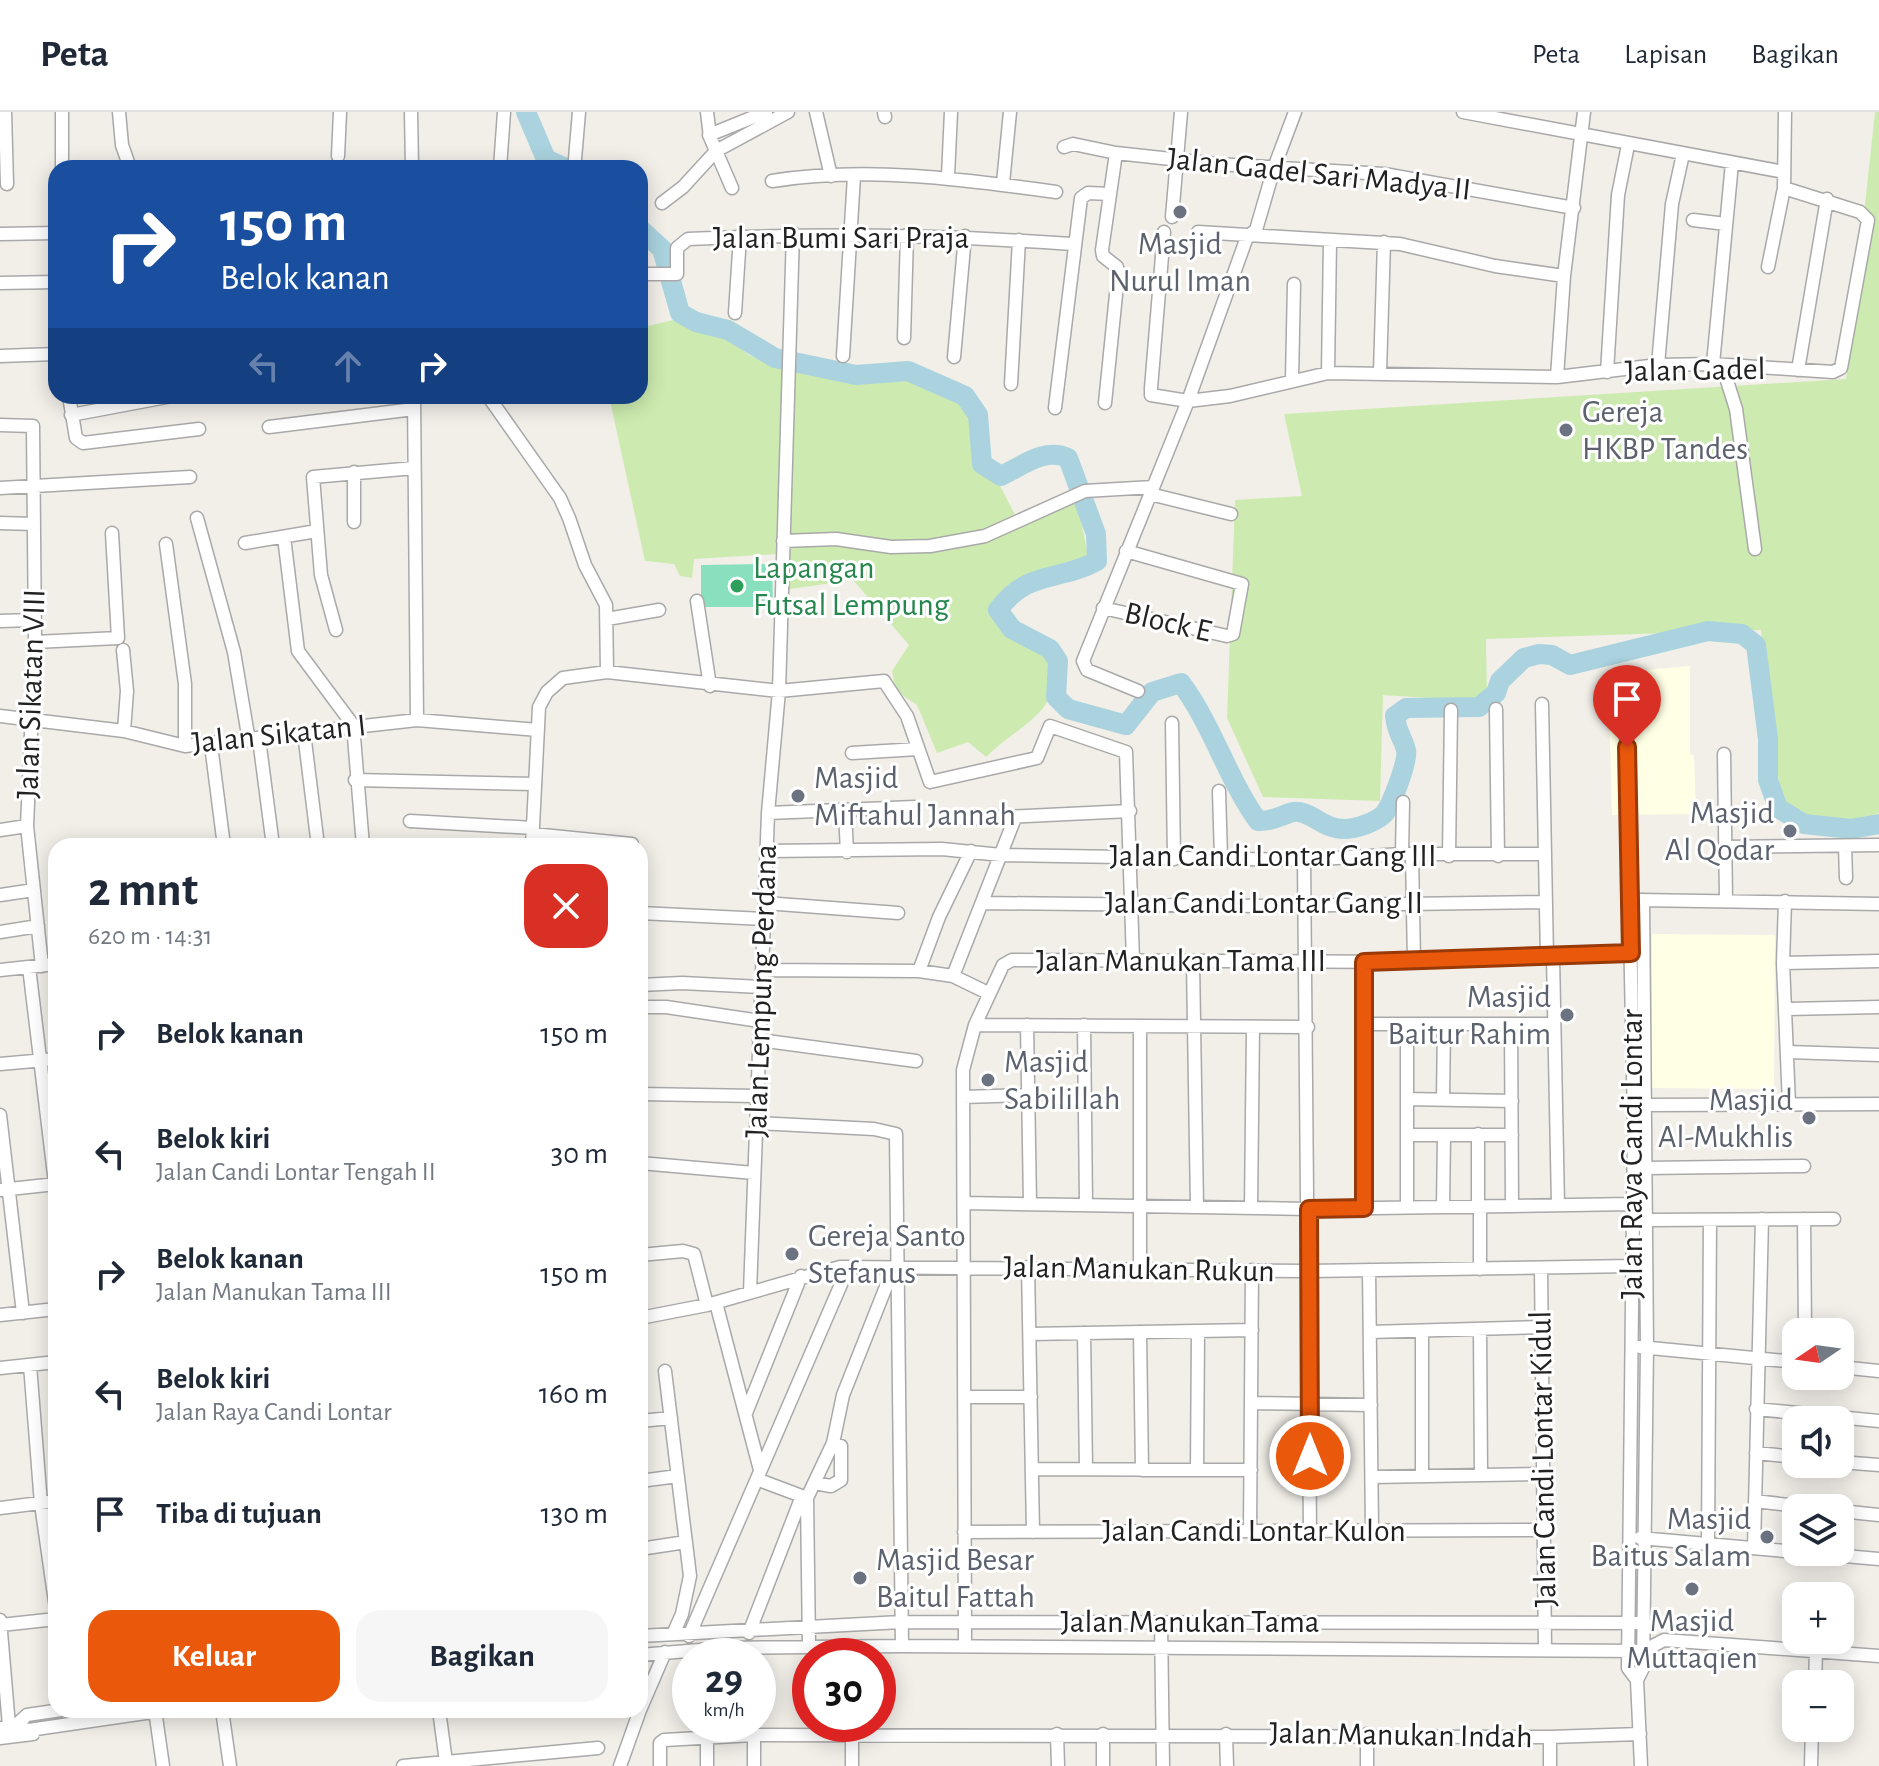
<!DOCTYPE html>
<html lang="id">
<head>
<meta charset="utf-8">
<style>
  :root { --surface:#fff; --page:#f6f6f7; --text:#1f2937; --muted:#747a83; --line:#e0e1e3; --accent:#ea580c }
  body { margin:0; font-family:"Alegreya Sans",sans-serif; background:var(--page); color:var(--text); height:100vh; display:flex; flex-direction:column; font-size:30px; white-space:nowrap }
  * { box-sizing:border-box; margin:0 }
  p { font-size:26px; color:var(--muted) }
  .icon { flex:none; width:44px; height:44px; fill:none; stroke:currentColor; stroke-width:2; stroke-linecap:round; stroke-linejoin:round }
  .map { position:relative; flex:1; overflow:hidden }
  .panel { position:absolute; left:48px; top:726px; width:600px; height:880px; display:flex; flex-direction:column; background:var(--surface); border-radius:24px; box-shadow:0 4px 20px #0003 }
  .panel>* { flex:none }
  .banner { position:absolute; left:48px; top:48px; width:600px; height:244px; border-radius:24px; box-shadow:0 4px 20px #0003; background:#1a4fa0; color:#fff; overflow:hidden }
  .needle { width:52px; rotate:257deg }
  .buttons { position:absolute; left:1782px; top:1206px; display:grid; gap:16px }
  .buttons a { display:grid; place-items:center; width:72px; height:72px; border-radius:16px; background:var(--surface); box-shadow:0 4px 20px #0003; font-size:40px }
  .speed { position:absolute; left:672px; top:1526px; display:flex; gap:16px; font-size:40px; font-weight:700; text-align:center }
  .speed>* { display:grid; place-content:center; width:104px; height:104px; border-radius:50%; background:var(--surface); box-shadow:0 4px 20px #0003; line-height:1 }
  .speed small { font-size:20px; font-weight:400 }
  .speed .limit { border:12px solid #d22; background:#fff; color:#111 }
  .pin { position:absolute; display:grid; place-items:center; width:68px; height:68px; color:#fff; margin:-82px -34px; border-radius:50% 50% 50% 0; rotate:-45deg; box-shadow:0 0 8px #0007 }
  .pin .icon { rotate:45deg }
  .me { position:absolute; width:88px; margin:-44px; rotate:0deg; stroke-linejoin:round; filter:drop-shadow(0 0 6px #0008) }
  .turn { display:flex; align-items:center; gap:28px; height:168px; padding:0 40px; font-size:36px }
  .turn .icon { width:104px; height:104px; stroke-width:2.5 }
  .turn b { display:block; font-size:56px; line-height:68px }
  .lanes { display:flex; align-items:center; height:76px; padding:0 40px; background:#0003; justify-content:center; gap:40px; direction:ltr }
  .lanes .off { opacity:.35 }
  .round { display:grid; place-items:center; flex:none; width:84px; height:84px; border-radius:24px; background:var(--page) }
  .head { display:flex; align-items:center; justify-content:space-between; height:136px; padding:0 40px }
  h1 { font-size:48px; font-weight:600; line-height:60px }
  .button { display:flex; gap:16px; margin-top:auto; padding:16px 40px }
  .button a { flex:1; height:92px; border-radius:24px; background:var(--accent); color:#fff; font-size:32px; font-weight:600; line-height:92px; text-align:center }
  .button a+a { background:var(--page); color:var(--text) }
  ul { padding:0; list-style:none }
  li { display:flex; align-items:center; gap:24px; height:120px; padding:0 40px }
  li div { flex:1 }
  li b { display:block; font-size:30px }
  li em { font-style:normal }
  header { display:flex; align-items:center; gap:48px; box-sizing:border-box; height:112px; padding:0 40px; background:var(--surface); border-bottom:2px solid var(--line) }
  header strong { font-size:38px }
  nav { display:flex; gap:44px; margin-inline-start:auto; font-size:28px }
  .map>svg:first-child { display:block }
  .education { fill:#ffffe5 }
  .grass { fill:#cdebb0 }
  .pitch { fill:#88e0be }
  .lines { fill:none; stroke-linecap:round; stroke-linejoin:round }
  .river { stroke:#aad3df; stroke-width:20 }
  .minor-casing { stroke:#a9a9a9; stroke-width:15 }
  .minor { stroke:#fff; stroke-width:12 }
  .route-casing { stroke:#983908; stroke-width:20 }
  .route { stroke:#ea580c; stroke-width:14 }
  .worship-dot { fill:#6b7280; stroke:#fff; stroke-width:3 }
  .leisure-dot { fill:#2e9e5b; stroke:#fff; stroke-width:3 }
  .labels { text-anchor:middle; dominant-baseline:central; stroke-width:6; stroke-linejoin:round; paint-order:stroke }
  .street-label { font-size:32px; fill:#222; stroke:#fff }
  .worship-label { font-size:32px; fill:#5b616d; stroke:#fff; text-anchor:start }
  .leisure-label { font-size:32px; fill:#27864d; stroke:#fff; text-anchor:start }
</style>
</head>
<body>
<header>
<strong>Peta</strong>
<nav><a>Peta</a><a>Lapisan</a><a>Bagikan</a></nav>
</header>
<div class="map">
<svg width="1879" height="1654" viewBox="0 0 1879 1654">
  <rect width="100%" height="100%" fill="#f2efe9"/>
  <!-- education -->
  <path class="education" d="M 1690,554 L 1690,642 L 1694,644 L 1696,702 L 1612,703 L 1608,561 Z
    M 1652,822 L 1775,823 L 1774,977 L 1651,976 Z"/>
  <!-- grass -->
  <path class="grass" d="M 1875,0 L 1879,0 L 1879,701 L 1823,723 L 1781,689 L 1761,518 L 1486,527 L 1487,590 L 1383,583 L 1380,689 L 1263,685 L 1227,606 L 1235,388 L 1302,384 L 1284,302 L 1846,267 Z
    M 677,207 L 722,222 L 749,243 L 781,257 L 852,267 L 905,266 L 962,289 L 976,315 L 975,346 L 979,359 L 998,370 L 1021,414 L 1076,385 L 1088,443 L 1079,452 L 1042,458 L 994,487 C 992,518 1024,532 1050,542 C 1070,598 1017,613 986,645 L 968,630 L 937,641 L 917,593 L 896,579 L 892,559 L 909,533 L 853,468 L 783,478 L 778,442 L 694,447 L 692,466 L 680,464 L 674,452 L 645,449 L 609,284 L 640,284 L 640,216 Z"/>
  <!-- pitch -->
  <path class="pitch" d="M 772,452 L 773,495 L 701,495 L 701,453 Z"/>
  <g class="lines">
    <!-- river -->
    <path class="river" d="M 526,0 L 546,47 L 566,56
      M 640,117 L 662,137 L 680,201 L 696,210 L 728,218 L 775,246 L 856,263 L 908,259 L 965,284 L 978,303 L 982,352 L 1001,364 C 1022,354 1045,335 1068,346 L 1096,422 L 1097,449 C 1059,470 1028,457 998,498 L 1012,517 L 1050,537 L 1058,549 L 1056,585 L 1068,597 L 1126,613 L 1152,580 L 1181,571 C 1213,614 1227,666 1258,709 C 1277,710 1288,698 1299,700 C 1314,702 1324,717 1344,717 C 1356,717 1376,710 1384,702 C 1391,694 1409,648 1406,638 C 1403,625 1397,623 1395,604 L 1406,596 L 1479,595 L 1496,581 L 1500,569 L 1524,546 L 1539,542 L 1552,543 L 1570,553 L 1708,519 L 1742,522 L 1756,533 L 1768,627 L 1768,668 L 1778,696 L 1804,712 L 1851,717 L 1879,712"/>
    <defs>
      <path id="minor" d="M 5,0 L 7,72
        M 62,0 L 62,56
        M 119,0 L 122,33 L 130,56
        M 411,0 L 412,56
        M 707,0 L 710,25 L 732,76
        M 816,0 L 831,64
        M 884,0 L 885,5
        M 1463,0 L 1784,60
        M 709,23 L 766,0
        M 1064,35 L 1073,32 L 1116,41 L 1217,52 L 1384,62 L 1574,96
        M 338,44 L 340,0
        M 575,47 L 579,0
        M 500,56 L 504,0
        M 948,64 L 951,0
        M 772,69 C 866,54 962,67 1056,80
        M 1003,71 L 1010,0
        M 662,91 L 683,75 L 716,39 L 788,0
        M 1172,105 L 1181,0
        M 1693,108 L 1726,112
        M 1164,120 L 1151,276 L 1151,283 L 1188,289 L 1230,284 L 1328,261 L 1557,265 L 1658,253 L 1713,252 L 1833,260 L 1841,256 L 1868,108 L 1860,100 L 1784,76 L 1785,0
        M 1198,120 L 1400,132 L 1495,154 L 1564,164
        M 0,122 L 56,121
        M 1768,155 L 1784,76
        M 640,162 L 677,162 L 677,136 L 688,127 C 817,121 943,123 1072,132
        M 0,171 L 56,170
        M 735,201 L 740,124
        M 904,226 L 907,123
        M 0,244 L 56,242
        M 843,244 L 854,64
        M 954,245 L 965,124
        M 1713,252 L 1732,51
        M 1658,253 L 1672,92 L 1683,42
        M 1722,253 L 1736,297 L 1755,437
        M 1798,258 L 1827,87
        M 1380,260 L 1384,130
        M 1607,260 L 1618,83 L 1628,33
        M 1328,261 L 1330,129
        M 1557,265 L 1564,164 L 1584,0
        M 1292,267 L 1294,172
        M 1011,272 L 1019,128
        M 69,284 L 76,326 L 83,331 L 199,317
        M 414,284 L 417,608
        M 488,284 L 560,386 L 569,406 L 585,453 L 606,493 L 607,560
        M 1105,291 L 1118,163 L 1117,155 L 1103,144 L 1102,138 L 1116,41
        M 1055,296 L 1081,86 L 1088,81 L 1110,82
        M 71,303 L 172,284
        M 0,313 L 33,314 L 35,530 L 27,714 L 42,854
        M 269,315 L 414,297
        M 354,360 L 354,410
        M 0,376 L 190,365
        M 1150,382 L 1231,402
        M 197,406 L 234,540 L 249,629
        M 0,411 L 34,412
        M 284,425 L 298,539 L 353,613 L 363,734
        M 783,429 L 836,427 L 891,435 L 930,434 L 985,424 L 1085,379 L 1153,375
        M 245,431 L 317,419
        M 166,432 L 185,572 L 185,634
        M 697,489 L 710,574
        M 1103,496 L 1227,524 L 1233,522 L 1242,472 L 1126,439
        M 607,507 L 659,498
        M 0,509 L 34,508
        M 336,518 L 321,463 L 313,365 L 414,356
        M 35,530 L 118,526 L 112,421
        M 123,538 L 127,579 L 124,619
        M 1625,573 L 1634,1010 L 1628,1556 L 1637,1568 L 1641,1654
        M 1138,579 L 1087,558 L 1083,549 L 1188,289 L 1247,125 L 1256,118 L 1274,56 L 1295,0
        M 1542,592 L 1547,845
        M 1496,597 L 1498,744
        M 0,604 L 124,619 L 185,634 L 417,608 L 538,618
        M 1172,611 L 1174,747
        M 304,621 L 318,734
        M 259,627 L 273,734
        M 211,633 L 224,734
        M 852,641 L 918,637
        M 1724,642 L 1726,788
        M 355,668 L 535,672
        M 1219,679 L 1221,746
        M 845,700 L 847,740
        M 768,701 L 914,695
        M 963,707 L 1130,699
        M 410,709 L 533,716
        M 0,718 L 27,714
        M 533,722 L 632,732
        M 532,734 L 539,595 L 547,580 L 563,566 L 607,560 L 779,579 L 884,569 L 907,604 L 930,670 L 1037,646 L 1050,614 L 1126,640 L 1133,849
        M 1845,734 L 1846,766
        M 1725,735 L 1879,733
        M 767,739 L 942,737 L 1001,743 L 1304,748 L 1402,742 L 1545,742
        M 1402,742 L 1403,690
        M 1412,743 L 1414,850
        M 1449,744 L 1451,598
        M 1304,748 L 1310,1421
        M 0,783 L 34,778
        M 1638,788 L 1879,792
        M 1785,789 L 1783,851 L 1789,992
        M 765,791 L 898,801
        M 982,791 L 1263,794 L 1546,790
        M 640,801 L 764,807
        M 0,820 L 38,814
        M 1553,845 L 1558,1093
        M 1364,850 L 1364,1096
        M 1193,851 L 1197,1095
        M 1783,851 L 1879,849
        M 29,855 L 56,1079
        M 0,858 L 56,852
        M 762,858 L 919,859 L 953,864 L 988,881
        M 919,859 L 939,805 L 971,739
        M 953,864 L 1015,706
        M 640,873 L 682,871 L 761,875
        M 640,895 L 666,895 L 760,909
        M 1787,897 L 1879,895
        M 1364,912 L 1554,912
        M 1511,912 L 1512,1094
        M 975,913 L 1308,915
        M 1027,913 L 1030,1092
        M 1084,913 L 1086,1093
        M 1140,914 L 1140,1155
        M 759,928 L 916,949
        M 1788,940 L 1879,943
        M 0,952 L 56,947
        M 640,982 L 757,984
        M 963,985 L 1029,983
        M 1407,987 L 1512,989
        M 1443,988 L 1444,912
        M 1646,993 L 1879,992
        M 0,1003 L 23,1201
        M 756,1011 L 874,1017 L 896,1022 L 902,1534
        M 1478,1022 L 1478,1094
        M 1407,1023 L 1512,1023
        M 640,1051 L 754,1061
        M 1645,1056 L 1804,1054
        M 0,1078 L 56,1072
        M 964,1091 L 1309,1097 L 1632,1092
        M 1480,1094 L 1480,1157
        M 1407,1095 L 1407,912
        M 1443,1095 L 1444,1023
        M 1251,1096 L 1253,915
        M 1804,1107 L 1805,1220
        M 1646,1108 L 1834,1107
        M 640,1143 L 683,1139 L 694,1142 L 707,1193
        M 1028,1155 L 1033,1420
        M 1541,1156 L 1545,1538
        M 1369,1158 L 1372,1418
        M 750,1180 L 768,701 L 779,579 L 793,121
        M 716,1191 L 760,1358
        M 0,1203 L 56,1197
        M 640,1206 L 707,1193 L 840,1155 L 1309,1159 L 1633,1154
        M 1480,1219 L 1481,1363
        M 1140,1220 L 1142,1358
        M 1370,1220 L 1542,1215
        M 1084,1221 L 1086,1357
        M 1422,1221 L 1422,1364
        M 1030,1222 L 1252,1218
        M 1640,1235 L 1796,1250
        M 30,1253 L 41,1392 L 56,1497
        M 1840,1255 L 1879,1259
        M 0,1256 L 56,1250
        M 665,1259 L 690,1464 L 682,1502 L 674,1520
        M 964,1285 L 1031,1285
        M 1251,1291 L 1371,1293
        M 1756,1297 L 1879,1309
        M 746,1301 L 801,1164
        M 640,1309 L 671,1306
        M 833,1331 L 843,1283 L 893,1157
        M 1756,1341 L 1796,1345
        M 1840,1350 L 1879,1353
        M 1032,1357 L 1251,1358
        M 1197,1358 L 1198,1219
        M 1372,1365 L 1544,1362
        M 759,1368 L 807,1386
        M 640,1369 L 678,1364
        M 1755,1389 L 1815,1396
        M 0,1396 L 56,1389
        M 1840,1399 L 1879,1403
        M 1250,1419 L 1252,1158
        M 964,1420 L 1544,1418
        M 1640,1426 L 1796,1440
        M 1708,1432 L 1710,1108
        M 1754,1436 L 1762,1107
        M 640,1437 L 686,1430
        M 1799,1440 L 1879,1447
        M 0,1508 L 9,1614
        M 1161,1511 L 1163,1654
        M 1,1513 L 56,1507
        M 749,1521 L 802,1384
        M 640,1524 L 901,1510 L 1645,1511
        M 689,1524 L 848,1156
        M 809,1534 L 807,1386 L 833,1331 L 841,1334 L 841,1368 L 831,1374 L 814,1371
        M 965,1534 L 963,958 L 975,913 L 1003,853 L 1012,848 L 1414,850 L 1631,841
        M 1643,1539 L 1664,1528 L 1879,1544
        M 640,1543 L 723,1536 L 902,1534 L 1643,1539
        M 1637,1568 L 1643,1556 L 1647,1235 L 1643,788
        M 1815,1572 L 1816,1539
        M 155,1598 L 163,1654
        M 222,1598 L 230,1654
        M 439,1598 L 446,1650
        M 640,1598 L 665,1540
        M 852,1612 L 852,1654
        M 15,1614 L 27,1603 L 61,1598
        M 0,1616 L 15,1614 L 29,1618 L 166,1598
        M 1057,1622 L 1058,1654
        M 1103,1622 L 1103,1654
        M 1226,1622 L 1227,1654
        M 754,1623 L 754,1654
        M 0,1626 L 33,1622
        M 403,1654 L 598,1636
        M 620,1654 L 640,1598
        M 660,1654 L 660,1631 L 664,1628 L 754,1623 L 1550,1625 L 1640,1622
        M 707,1654 L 707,1625
        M 1367,1654 L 1367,1622
        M 1550,1654 L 1550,1625
        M 1811,1654 L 1812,1616"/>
    </defs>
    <!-- minor casing -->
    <use href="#minor" class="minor-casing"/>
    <!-- minor -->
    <use href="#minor" class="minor"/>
  </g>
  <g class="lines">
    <defs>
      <path id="route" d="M 1310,1344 L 1309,1097 L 1364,1096 L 1364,850 L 1631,841 L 1627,635"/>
    </defs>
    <!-- route casing -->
    <use href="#route" class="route-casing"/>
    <!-- route -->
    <use href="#route" class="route"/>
  </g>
  <!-- markers -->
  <g class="worship-dot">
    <circle cx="1180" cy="100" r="8"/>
    <circle cx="1566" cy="318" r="8"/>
    <circle cx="798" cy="684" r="8"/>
    <circle cx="1790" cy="719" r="8"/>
    <circle cx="1567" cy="903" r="8"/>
    <circle cx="988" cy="968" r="8"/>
    <circle cx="1809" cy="1006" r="8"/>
    <circle cx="792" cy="1142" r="8"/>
    <circle cx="1767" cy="1425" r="8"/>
    <circle cx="860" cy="1466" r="8"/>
    <circle cx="1692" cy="1477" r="8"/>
  </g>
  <circle class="leisure-dot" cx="737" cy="474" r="8"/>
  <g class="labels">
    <!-- street labels -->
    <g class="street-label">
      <text transform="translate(1319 62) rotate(6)">Jalan Gadel Sari Madya II</text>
      <text x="841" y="126">Jalan Bumi Sari Praja</text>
      <text transform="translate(1695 258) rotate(-1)">Jalan Gadel</text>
      <text transform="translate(1168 510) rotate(13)">Block E</text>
      <text transform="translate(31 582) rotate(-88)">Jalan Sikatan VIII</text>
      <text transform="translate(279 622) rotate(-6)">Jalan Sikatan I</text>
      <text x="1273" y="744">Jalan Candi Lontar Gang III</text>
      <text x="1264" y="791">Jalan Candi Lontar Gang II</text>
      <text x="1181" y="849">Jalan Manukan Tama III</text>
      <text transform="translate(761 879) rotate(-88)">Jalan Lempung Perdana</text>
      <text transform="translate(1632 1042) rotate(-90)">Jalan Raya Candi Lontar</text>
      <text transform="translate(1139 1157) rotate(1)">Jalan Manukan Rukun</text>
      <text transform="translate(1543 1347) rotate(-91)">Jalan Candi Lontar Kidul</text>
      <text x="1254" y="1419">Jalan Candi Lontar Kulon</text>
      <text x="1190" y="1510">Jalan Manukan Tama</text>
      <text transform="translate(1401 1623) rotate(1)">Jalan Manukan Indah</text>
    </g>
    <!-- worship labels -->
    <g class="worship-label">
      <text x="1180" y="132" text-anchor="middle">Masjid<tspan x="1180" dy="37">Nurul Iman</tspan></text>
      <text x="1582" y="300">Gereja<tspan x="1582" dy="37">HKBP Tandes</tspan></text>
      <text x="814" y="666">Masjid<tspan x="814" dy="37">Miftahul Jannah</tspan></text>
      <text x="1774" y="701" text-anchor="end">Masjid<tspan x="1774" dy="37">Al Qodar</tspan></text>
      <text x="1551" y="885" text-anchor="end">Masjid<tspan x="1551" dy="37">Baitur Rahim</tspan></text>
      <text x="1004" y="950">Masjid<tspan x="1004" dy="37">Sabilillah</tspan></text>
      <text x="1793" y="988" text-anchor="end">Masjid<tspan x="1793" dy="37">Al-Mukhlis</tspan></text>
      <text x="808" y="1124">Gereja Santo<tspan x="808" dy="37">Stefanus</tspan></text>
      <text x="1751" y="1407" text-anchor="end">Masjid<tspan x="1751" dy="37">Baitus Salam</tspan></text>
      <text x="876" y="1448">Masjid Besar<tspan x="876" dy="37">Baitul Fattah</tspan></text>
      <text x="1692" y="1509" text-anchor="middle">Masjid<tspan x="1692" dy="37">Muttaqien</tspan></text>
    </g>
    <!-- leisure labels -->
    <g class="leisure-label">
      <text x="753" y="456">Lapangan<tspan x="753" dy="37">Futsal Lempung</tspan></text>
    </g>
  </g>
</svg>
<div class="buttons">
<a><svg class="needle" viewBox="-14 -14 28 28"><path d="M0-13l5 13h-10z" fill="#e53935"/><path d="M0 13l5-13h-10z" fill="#747a83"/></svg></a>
<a><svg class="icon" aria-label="sound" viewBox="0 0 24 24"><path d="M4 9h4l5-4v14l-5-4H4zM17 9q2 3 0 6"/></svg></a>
<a><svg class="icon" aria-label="layers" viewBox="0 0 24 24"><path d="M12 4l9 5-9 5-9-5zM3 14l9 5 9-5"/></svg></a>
<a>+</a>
<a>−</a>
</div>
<div class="speed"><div>29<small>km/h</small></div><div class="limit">30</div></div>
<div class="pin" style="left:1627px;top:635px;background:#d93025"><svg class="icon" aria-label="arrive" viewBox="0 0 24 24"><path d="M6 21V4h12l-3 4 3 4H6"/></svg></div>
<svg class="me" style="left:1310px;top:1344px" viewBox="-20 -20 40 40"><circle r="17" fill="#ea580c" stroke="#fff" stroke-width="3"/><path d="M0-11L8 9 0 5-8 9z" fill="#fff"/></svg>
<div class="banner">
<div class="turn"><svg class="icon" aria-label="right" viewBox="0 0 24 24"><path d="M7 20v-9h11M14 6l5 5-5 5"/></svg><div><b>150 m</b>Belok kanan</div></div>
<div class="lanes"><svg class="icon off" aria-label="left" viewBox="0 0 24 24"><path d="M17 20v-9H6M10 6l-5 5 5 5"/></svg><svg class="icon off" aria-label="ahead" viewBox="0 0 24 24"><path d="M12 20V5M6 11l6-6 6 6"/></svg><svg class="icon" aria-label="right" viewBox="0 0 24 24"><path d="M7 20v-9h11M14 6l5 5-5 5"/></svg></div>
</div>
<section class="panel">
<div class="head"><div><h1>2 mnt</h1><p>620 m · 14:31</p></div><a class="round" style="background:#d93025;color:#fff"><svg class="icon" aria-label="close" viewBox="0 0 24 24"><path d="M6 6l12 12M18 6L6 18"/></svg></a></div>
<ul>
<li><svg class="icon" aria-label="right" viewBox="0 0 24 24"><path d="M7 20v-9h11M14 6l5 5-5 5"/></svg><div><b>Belok kanan</b></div><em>150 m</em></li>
<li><svg class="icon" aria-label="left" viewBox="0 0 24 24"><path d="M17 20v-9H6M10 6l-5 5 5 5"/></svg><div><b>Belok kiri</b><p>Jalan Candi Lontar Tengah II</p></div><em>30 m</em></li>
<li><svg class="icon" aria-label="right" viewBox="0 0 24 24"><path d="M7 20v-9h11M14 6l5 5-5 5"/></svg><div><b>Belok kanan</b><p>Jalan Manukan Tama III</p></div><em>150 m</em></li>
<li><svg class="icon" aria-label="left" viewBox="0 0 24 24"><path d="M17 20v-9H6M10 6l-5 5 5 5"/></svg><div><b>Belok kiri</b><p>Jalan Raya Candi Lontar</p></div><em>160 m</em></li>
<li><svg class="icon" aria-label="arrive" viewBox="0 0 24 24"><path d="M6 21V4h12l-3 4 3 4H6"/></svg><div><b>Tiba di tujuan</b></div><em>130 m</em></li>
</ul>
<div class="button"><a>Keluar</a><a>Bagikan</a></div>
</section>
</div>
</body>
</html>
